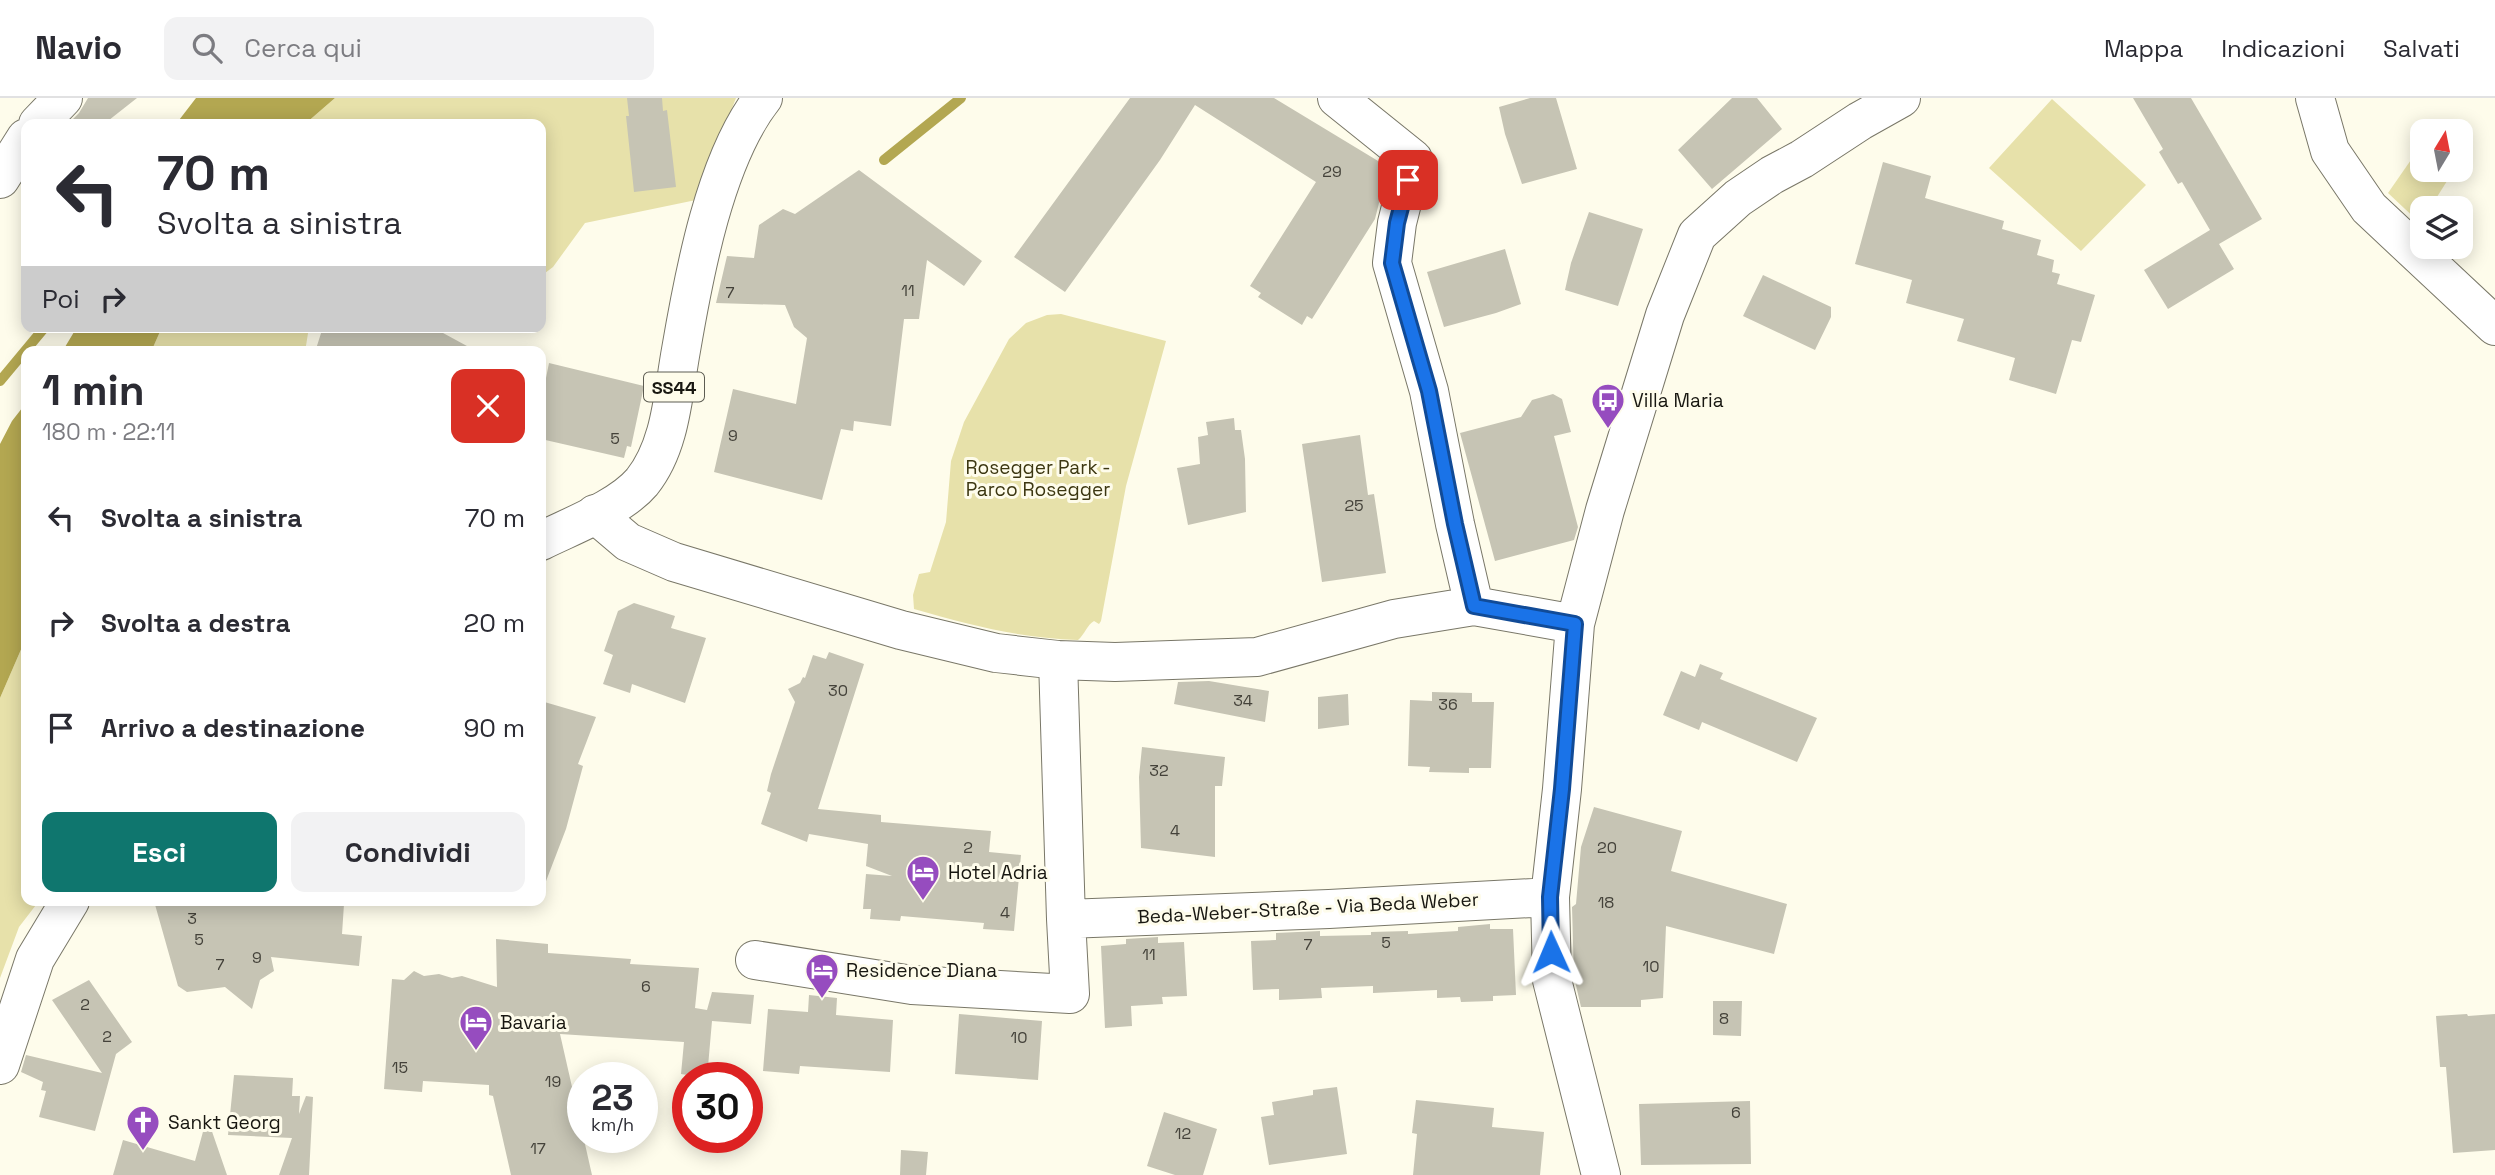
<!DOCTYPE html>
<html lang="it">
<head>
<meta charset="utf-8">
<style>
  :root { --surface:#fff; --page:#f2f2f3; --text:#2b2b33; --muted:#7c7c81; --line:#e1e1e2; --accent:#0f766e }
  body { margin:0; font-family:"Space Grotesk",sans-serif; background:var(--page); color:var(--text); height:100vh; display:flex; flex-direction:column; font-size:26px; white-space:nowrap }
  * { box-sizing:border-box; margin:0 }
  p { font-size:23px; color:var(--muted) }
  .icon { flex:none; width:38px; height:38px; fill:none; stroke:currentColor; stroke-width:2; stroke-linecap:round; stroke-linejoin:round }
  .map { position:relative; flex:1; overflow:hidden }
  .side { position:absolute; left:21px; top:248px; width:525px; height:560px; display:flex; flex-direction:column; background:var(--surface); border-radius:14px; box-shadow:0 4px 18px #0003 }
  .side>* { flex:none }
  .hud { position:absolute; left:21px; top:21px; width:525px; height:214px; border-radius:14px; box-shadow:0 4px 18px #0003; background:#fff; color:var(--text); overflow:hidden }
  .needle { width:46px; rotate:10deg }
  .buttons { position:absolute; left:2410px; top:21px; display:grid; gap:14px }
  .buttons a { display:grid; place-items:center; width:63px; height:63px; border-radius:14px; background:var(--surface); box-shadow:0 4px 18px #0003; font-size:35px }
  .speed { position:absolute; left:567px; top:964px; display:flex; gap:14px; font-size:35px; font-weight:700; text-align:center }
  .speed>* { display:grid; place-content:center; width:91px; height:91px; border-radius:50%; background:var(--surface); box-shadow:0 4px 18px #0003; line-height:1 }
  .speed small { font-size:18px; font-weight:400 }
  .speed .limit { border:10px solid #d22; background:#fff; color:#111 }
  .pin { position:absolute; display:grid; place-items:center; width:60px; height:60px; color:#fff; margin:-30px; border-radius:14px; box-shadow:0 4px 10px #0006 }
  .me { position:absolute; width:77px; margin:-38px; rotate:359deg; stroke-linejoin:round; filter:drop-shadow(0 0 5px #0008) }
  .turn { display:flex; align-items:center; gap:24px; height:147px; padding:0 21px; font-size:32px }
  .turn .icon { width:91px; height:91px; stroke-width:2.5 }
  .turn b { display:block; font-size:49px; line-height:60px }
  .then { display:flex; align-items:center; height:66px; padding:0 21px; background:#0003; gap:14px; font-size:26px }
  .round { display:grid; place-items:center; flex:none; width:74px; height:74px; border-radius:14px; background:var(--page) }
  .head { display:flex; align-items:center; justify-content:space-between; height:119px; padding:0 21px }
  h1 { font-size:42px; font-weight:800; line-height:52px }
  .action { display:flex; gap:14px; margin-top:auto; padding:14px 21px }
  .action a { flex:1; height:80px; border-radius:14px; background:var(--accent); color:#fff; font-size:28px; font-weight:800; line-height:80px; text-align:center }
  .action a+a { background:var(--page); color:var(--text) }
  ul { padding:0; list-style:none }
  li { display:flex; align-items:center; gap:21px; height:105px; padding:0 21px }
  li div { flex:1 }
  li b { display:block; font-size:26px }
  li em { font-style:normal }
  header { display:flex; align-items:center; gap:42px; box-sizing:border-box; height:98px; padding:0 35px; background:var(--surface); border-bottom:2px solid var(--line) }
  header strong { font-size:33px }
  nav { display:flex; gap:38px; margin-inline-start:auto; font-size:24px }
  .search { width:490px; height:63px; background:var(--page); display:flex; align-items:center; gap:18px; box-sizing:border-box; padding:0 24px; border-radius:14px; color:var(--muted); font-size:26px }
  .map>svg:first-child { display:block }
  .green { fill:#e7e1aa }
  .water { fill:#b3a751 }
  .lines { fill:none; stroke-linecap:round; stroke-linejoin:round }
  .stream { stroke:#b3a751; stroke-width:10 }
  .building { fill:#c6c4b4 }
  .minor-casing { stroke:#797768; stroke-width:40 }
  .major-casing { stroke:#797768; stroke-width:40 }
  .minor { stroke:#fff; stroke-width:38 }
  .major { stroke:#fff; stroke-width:38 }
  .route-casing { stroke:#114b97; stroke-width:18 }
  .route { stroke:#1a73e8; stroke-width:12 }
  .labels { text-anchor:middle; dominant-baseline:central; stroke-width:6; stroke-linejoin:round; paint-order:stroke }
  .number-label { font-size:16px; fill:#44423a }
  .shield { fill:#fefceb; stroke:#5d5c52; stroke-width:2 }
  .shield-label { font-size:18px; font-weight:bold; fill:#181711 }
  .poi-label { font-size:19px; fill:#181711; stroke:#fefceb; text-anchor:start }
  .park-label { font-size:19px; fill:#3c3711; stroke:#fefceb }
  .street-label { font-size:19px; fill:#181711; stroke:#fefceb }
</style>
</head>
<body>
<header>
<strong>Navio</strong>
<div class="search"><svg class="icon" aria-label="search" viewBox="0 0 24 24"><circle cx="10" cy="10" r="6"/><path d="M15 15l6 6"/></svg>Cerca qui</div>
<nav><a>Mappa</a><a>Indicazioni</a><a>Salvati</a></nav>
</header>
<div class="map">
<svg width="2495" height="1077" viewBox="0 0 2495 1077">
  <rect width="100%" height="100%" fill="#fefceb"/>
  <!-- green -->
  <path class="green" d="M 335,0 L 736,0 L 696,102 L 585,125 L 553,169 L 541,178 L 541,26 L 305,26 Z
    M 2052,1 L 2146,87 L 2081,153 L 1989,70 Z
    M 2422,46 L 2422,72 L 2454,72 L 2430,110 L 2422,110 L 2421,126 L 2388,95 Z
    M 1061,216 L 1166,243 L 1126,388 L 1101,523 L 1099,526 L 1094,523 C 1087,527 1085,536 1078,542 C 1019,540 970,527 914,511 L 913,497 L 919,476 L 930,474 L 946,424 L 951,363 L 964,324 L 1009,241 L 1026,225 L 1047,217 Z
    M 162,229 L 309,229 L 305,254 L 151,254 Z
    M 26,540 L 26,803 L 39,803 L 19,829 L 0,880 L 0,600 Z"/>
  <!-- water -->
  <path class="water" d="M 196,0 L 335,0 L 305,26 L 176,26 Z
    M 77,229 L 162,229 L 151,254 L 62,254 Z
    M 26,305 L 26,540 L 0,600 L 0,346 L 12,323 Z"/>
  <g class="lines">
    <!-- stream -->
    <path class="stream" d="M 884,62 L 961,0
      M 0,283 L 45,229"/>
  </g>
  <!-- building -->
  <path class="building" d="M 88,0 L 137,0 L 104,26 L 68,26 L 79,15 Z
    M 627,0 L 662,0 L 663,13 L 667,12 L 676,89 L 634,94 L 626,18 L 629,18 Z
    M 1130,0 L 1274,0 L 1388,69 L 1375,121 L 1312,221 L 1307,218 L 1302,227 L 1258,199 L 1261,195 L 1250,188 L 1316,84 L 1195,7 L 1160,62 L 1065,194 L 1014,159 Z
    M 1530,0 L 1556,0 L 1577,71 L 1522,86 L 1505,36 L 1499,9 Z
    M 1732,0 L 1757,0 L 1782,31 L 1712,91 L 1678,52 Z
    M 2133,0 L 2191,0 L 2262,121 L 2219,146 L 2234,171 L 2168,211 L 2144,172 L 2210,132 L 2182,84 L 2178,86 L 2159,54 L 2163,51 Z
    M 1883,64 L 1931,78 L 1925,100 L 2004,123 L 2002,131 L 2041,142 L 2037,157 L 2054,162 L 2052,174 L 2060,176 L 2057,186 L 2095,197 L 2081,244 L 2072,242 L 2056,296 L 2009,282 L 2015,260 L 1957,243 L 1964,221 L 1906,205 L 1912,182 L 1855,166 Z
    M 859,72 L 982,163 L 964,188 L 927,162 L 919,221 L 904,221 L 891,328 L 854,323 L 853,333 L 841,331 L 822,402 L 714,374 L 733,291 L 796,306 L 807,240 L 794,229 L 785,207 L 716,205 L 727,158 L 754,160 L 759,127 L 783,111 L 795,116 Z
    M 1589,114 L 1643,131 L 1618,208 L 1565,192 L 1571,165 Z
    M 1505,151 L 1521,206 L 1496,215 L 1444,229 L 1427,174 Z
    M 1763,177 L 1831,209 L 1831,219 L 1815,252 L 1743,218 Z
    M 323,229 L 432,229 L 478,254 L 315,254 Z
    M 549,265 L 644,288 L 631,349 L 627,348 L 624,360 L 541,341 L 541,290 L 544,290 Z
    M 1553,296 L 1562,301 L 1571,334 L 1554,338 L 1578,429 L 1574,442 L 1495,463 L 1460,335 L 1521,319 L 1532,302 Z
    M 1234,320 L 1235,332 L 1241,332 L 1245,361 L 1246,414 L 1188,427 L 1177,370 L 1200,366 L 1198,339 L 1208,337 L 1206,324 Z
    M 1360,337 L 1368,397 L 1374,396 L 1386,475 L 1322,484 L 1302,346 Z
    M 634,505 L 675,518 L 671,530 L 706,540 L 685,605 L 632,586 L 630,595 L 603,586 L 613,557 L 604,553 L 618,513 Z
    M 829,554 L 864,566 L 818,711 L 881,717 L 881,724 L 991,733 L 989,754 L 1021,757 L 1014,833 L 983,831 L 984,825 L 901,818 L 900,823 L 870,821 L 871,811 L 863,811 L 866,776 L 892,778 L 866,768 L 868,746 L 809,736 L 807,744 L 761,726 L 771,695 L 767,693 L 771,676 L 795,604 L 788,591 L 800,585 L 803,579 L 805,580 L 813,557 L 826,561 Z
    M 1700,566 L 1723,575 L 1720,581 L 1817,620 L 1797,664 L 1702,624 L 1699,632 L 1663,617 L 1681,573 L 1695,579 Z
    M 1209,583 L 1269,593 L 1265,624 L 1174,606 L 1178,584 Z
    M 1432,594 L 1472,595 L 1472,604 L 1494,604 L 1491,670 L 1469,670 L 1469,675 L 1429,674 L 1430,669 L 1408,668 L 1410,602 L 1432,603 Z
    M 1348,596 L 1349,627 L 1318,631 L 1318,599 Z
    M 541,603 L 596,619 L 578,666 L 583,668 L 566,731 L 543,791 L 541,791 Z
    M 1142,649 L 1225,659 L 1222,688 L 1215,688 L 1215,759 L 1141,750 L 1139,679 Z
    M 1594,709 L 1682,733 L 1671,773 L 1787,806 L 1774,856 L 1666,828 L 1663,900 L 1641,902 L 1641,909 L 1581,909 L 1574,879 L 1572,809 L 1576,806 L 1581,749 Z
    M 154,803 L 305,803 L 344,806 L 342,836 L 362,838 L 359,868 L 271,859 L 274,873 L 260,882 L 252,911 L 225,889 L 187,894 L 178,888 Z
    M 1490,826 L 1490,831 L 1513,831 L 1516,897 L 1493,898 L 1493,903 L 1461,904 L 1460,899 L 1437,900 L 1437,892 L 1373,895 L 1373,888 L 1321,890 L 1322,900 L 1279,902 L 1279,891 L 1253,892 L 1251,843 L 1276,842 L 1276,835 L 1320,833 L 1320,838 L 1371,837 L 1371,834 L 1408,833 L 1408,836 L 1458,833 L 1458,829 Z
    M 1158,839 L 1158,845 L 1184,844 L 1187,898 L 1162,899 L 1163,906 L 1131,908 L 1132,928 L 1105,930 L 1101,848 L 1126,846 L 1126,841 Z
    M 496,841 L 548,846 L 548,855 L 631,861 L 630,866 L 699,870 L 695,910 L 707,912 L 712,894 L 754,897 L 751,926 L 712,923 L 707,980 L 681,976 L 684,944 L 560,936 L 592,1077 L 511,1077 L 493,998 L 489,997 L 489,987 L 423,983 L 422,994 L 384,991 L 392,881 L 404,882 L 414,873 L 424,878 L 439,876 L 452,880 L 462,878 L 497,889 Z
    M 89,882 L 132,944 L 116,956 L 95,1033 L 39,1019 L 46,993 L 41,992 L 43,984 L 21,974 L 26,957 L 102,975 L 52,902 Z
    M 809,897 L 837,900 L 836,917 L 893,922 L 890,974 L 800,968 L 799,976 L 763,973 L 768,911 L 808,914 Z
    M 1713,903 L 1742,903 L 1741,938 L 1713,937 Z
    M 959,916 L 1042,923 L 1038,982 L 955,976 Z
    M 2467,916 L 2468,918 L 2495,916 L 2495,1052 L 2453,1055 L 2446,969 L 2440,969 L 2436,918 Z
    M 234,977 L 293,980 L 292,998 L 300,998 L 299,1016 L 306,998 L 313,999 L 309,1077 L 279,1077 L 292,1040 L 228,1037 Z
    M 1337,989 L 1347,1056 L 1269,1067 L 1261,1019 L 1274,1017 L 1272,1004 L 1313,997 L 1313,992 Z
    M 1416,1002 L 1494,1010 L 1492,1029 L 1544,1034 L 1540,1077 L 1413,1077 L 1417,1036 L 1412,1035 Z
    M 1750,1003 L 1751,1066 L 1641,1067 L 1639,1006 Z
    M 1164,1014 L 1217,1031 L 1203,1077 L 1175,1077 L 1147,1068 Z
    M 207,1019 L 227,1077 L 113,1077 L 123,1042 L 195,1063 Z
    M 901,1052 L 928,1054 L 926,1077 L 900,1077 Z"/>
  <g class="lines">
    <defs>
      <path id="minor" d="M 1337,0 L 1413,61 L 1397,125 L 1392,165 L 1429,293 L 1455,426 L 1474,508
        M 2315,0 L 2330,53 L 2369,110 L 2495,228
        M 38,26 L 63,0
        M 0,81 L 26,40
        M 595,416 L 628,444 L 674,464 L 901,532 L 996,555 L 1058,562 L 1115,564 L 1257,559 L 1394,521 L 1474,508 L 1575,526
        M 1066,821 L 1329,811 L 1550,799
        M 755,862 L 912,887 L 1070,896 L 1066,821 L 1058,562
        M 1601,1077 L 1552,882 L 1550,799 L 1562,691 L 1575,526 L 1605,412 L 1665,217 L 1697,137 L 1738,100 L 1772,77 L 1802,61 L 1860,23 L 1901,0"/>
      <path id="major" d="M 541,443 C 571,428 620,410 642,384 C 671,348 673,296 681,252 C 694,176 715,61 763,0
        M 0,967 L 35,861 L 70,803"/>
    </defs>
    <!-- minor casing -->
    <use href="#minor" class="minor-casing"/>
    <!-- major casing -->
    <use href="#major" class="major-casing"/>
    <!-- minor -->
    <use href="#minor" class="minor"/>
    <!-- major -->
    <use href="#major" class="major"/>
  </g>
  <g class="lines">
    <defs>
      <path id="route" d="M 1408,82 L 1397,125 L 1392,165 L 1429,293 L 1455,426 L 1474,508 L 1575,526 L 1562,691 L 1550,799 L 1551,854"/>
    </defs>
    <!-- route casing -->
    <use href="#route" class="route-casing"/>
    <!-- route -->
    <use href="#route" class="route"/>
  </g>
  <!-- icons -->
  <defs>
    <symbol id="bus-pin" viewBox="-11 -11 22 30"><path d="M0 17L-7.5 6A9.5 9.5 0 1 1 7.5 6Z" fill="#964cbf" stroke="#fefceb"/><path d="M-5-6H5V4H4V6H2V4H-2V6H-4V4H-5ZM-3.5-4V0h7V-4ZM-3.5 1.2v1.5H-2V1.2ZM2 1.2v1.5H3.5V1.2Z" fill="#fff"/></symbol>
    <symbol id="hotel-pin" viewBox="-11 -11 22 30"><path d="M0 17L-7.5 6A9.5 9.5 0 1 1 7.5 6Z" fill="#964cbf" stroke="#fefceb"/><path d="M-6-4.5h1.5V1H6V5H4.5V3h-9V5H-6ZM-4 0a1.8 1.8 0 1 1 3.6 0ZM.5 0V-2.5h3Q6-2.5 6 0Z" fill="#fff"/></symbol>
    <symbol id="church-pin" viewBox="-11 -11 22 30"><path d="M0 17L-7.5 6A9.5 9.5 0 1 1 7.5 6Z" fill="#964cbf" stroke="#fefceb"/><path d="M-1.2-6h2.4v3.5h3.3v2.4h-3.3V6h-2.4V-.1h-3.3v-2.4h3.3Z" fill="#fff"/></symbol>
  </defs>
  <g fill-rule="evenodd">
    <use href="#bus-pin" x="1589" y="283" width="38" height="52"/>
    <use href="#hotel-pin" x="904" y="755" width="38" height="52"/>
    <use href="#hotel-pin" x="803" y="853" width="38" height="52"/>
    <use href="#hotel-pin" x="457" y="905" width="38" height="52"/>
    <use href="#church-pin" x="124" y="1005" width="38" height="52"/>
  </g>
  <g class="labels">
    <!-- number labels -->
    <g class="number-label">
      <text x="1332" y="73">29</text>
      <text x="908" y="192">11</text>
      <text x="730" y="194">7</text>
      <text x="733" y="337">9</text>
      <text x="615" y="340">5</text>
      <text x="1354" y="407">25</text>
      <text x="838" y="592">30</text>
      <text x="1243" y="602">34</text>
      <text x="1448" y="606">36</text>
      <text x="1159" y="672">32</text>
      <text x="1175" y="732">4</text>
      <text x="968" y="749">2</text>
      <text x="1607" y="749">20</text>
      <text x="1606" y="804">18</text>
      <text x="1005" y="814">4</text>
      <text x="192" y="820">3</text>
      <text x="199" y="841">5</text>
      <text x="1386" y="844">5</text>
      <text x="1308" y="846">7</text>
      <text x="1149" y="856">11</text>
      <text x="257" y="859">9</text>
      <text x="220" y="866">7</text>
      <text x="1651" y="868">10</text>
      <text x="646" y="888">6</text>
      <text x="85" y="906">2</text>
      <text x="1724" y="920">8</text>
      <text x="107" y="938">2</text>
      <text x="1019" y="939">10</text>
      <text x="400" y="969">15</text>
      <text x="553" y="983">19</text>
      <text x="1736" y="1014">6</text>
      <text x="1183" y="1035">12</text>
      <text x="538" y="1050">17</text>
    </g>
    <!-- shield labels -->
    <rect class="shield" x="644" y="274.5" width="60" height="29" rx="5"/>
    <g class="shield-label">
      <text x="674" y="289">SS44</text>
    </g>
    <!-- poi labels -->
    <g class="poi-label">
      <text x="1632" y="302">Villa Maria</text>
      <text x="948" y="774">Hotel Adria</text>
      <text x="846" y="872">Residence Diana</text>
      <text x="500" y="924">Bavaria</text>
      <text x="168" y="1024">Sankt Georg</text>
    </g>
    <!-- park labels -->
    <g class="park-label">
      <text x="1038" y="369">Rosegger Park -<tspan x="1038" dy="22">Parco Rosegger</tspan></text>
    </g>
    <!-- street labels -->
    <g class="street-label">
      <text transform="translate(1308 810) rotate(-3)">Beda-Weber-Straße - Via Beda Weber</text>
    </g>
  </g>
</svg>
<div class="buttons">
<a><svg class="needle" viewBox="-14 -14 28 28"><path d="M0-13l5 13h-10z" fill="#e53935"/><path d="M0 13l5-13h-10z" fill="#7c7c81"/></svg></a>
<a><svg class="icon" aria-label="layers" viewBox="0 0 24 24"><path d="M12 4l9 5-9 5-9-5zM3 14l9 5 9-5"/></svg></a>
</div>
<div class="speed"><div>23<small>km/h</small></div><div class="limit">30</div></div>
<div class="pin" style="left:1408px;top:82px;background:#d93025"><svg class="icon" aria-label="arrive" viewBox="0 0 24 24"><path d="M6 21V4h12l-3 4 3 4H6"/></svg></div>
<svg class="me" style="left:1551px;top:854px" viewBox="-20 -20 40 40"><path d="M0-17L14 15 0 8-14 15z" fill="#1a73e8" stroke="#fff" stroke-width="4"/></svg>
<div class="hud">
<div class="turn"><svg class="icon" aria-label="left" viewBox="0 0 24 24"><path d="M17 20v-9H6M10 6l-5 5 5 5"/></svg><div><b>70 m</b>Svolta a sinistra</div></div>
<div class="then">Poi<svg class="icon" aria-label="right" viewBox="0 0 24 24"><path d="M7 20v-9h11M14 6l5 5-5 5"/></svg></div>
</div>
<section class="side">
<div class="head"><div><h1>1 min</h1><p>180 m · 22:11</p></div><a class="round" style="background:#d93025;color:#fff"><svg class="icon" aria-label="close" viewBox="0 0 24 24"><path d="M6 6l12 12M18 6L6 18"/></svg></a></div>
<ul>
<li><svg class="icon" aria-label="left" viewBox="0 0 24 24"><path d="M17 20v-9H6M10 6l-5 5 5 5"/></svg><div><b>Svolta a sinistra</b></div><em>70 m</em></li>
<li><svg class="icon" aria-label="right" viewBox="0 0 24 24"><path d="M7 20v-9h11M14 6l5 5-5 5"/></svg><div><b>Svolta a destra</b></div><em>20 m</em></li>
<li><svg class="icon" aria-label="arrive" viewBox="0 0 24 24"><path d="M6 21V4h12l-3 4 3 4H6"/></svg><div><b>Arrivo a destinazione</b></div><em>90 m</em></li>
</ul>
<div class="action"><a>Esci</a><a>Condividi</a></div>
</section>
</div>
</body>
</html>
